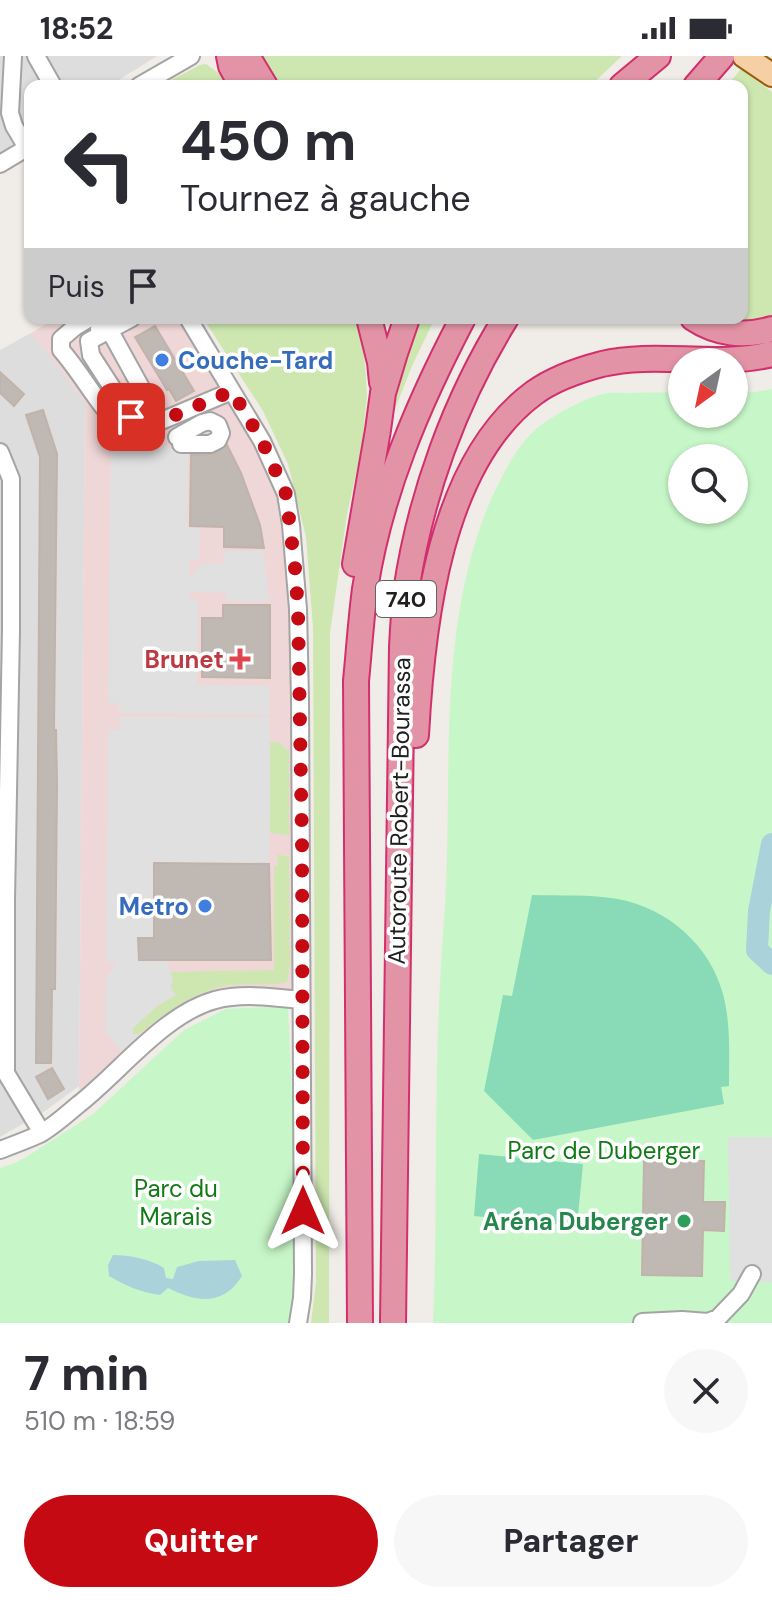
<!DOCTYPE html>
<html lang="fr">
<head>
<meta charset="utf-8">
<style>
  :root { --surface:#fff; --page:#f7f7f7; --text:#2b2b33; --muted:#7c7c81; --accent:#c50a13 }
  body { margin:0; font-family:"DM Sans",sans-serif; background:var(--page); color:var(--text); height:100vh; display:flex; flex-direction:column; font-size:30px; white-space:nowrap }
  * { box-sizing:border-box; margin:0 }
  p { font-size:26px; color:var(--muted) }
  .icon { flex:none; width:44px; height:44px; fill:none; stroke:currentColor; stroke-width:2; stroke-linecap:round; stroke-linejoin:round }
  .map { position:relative; height:1267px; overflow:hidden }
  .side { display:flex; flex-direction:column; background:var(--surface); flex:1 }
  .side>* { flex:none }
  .hud { position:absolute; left:24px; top:24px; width:724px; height:244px; border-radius:16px; box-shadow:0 2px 6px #0004; background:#fff; color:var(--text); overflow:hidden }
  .needle { width:52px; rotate:213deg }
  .controls { position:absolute; left:668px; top:292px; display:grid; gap:16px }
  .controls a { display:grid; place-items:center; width:80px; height:80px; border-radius:50%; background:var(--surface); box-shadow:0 2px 6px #0004; font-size:40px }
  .pin { position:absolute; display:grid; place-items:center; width:68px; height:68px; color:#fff; margin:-34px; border-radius:16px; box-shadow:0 4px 12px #0006 }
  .me { position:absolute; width:88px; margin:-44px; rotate:0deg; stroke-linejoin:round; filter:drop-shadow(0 0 6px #0008) }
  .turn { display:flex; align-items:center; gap:28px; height:168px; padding:0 24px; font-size:36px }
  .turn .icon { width:104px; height:104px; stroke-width:2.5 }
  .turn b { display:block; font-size:56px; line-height:68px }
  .then { display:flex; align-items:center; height:76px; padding:0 24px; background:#0003; gap:16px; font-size:30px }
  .round { display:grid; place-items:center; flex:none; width:84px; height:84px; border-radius:42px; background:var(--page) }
  .overview { display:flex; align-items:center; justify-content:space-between; height:136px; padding:0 24px }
  h1 { font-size:48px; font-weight:800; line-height:60px }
  .cta { display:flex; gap:16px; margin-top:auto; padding:16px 24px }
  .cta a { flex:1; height:92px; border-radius:48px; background:var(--accent); color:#fff; font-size:32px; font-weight:800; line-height:92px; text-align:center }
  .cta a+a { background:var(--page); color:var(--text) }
  .status { display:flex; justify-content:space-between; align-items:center; height:56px; padding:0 40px; background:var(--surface); direction:ltr }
  .status svg { height:22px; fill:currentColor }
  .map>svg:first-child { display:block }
  .residential { fill:#dedddd }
  .commercial { fill:#f0d7d7 }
  .grass { fill:#cee7b0 }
  .park { fill:#c7f7c8; fill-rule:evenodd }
  .pitch { fill:#89dbb7 }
  .parking { fill:#e0e0e0 }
  .water { fill:#aad2db }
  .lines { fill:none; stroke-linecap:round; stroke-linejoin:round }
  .river { stroke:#aad2db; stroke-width:22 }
  .building { fill:#c0b8b3; stroke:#c1b3aa; stroke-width:2 }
  .minor-casing { stroke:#a4a4a4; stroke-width:20 }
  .major-casing { stroke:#945f08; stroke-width:26 }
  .highway-casing { stroke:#d22f6f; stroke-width:28 }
  .minor { stroke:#fff; stroke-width:16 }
  .major { stroke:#f7cfa4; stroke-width:22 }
  .highway { stroke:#e393a6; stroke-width:24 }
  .route { stroke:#c50a13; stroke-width:14; stroke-dasharray:0 25.2 }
  .shop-dot { fill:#3f7fe0; stroke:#fff; stroke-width:3 }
  .health-dot { fill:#e0444e; stroke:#fff; stroke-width:3 }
  .leisure-dot { fill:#2e9e5b; stroke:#fff; stroke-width:3 }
  .labels { text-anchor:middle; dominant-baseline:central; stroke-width:7; stroke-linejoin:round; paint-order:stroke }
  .shield { fill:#fff; stroke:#636363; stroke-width:2 }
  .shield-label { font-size:22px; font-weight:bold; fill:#202020 }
  .shop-label { font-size:24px; font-weight:bold; fill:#366cbe; stroke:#fff; text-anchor:start }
  .health-label { font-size:24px; font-weight:bold; fill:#be3a42; stroke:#fff; text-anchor:end }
  .street-label { font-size:24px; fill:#202020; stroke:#fff }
  .park-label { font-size:24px; fill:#117a15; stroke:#fff }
  .leisure-label { font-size:24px; font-weight:bold; fill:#27864d; stroke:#fff; text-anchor:end }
</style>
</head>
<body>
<div class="status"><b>18:52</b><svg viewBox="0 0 49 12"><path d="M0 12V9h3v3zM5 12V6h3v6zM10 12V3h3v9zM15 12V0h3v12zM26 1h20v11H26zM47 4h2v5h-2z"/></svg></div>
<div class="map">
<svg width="772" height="1267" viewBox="0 0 772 1267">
  <rect width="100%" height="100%" fill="#f0ece7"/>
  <!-- residential -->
  <path class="residential" d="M 0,0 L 157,0 L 109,30 L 30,30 L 30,78 L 0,96 Z
    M 31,277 L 85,345 L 79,1030 L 45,1055 L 0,1081 L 0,294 Z"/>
  <!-- commercial -->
  <path class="commercial" d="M 56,262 L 188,262 L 248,360 L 291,469 L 301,944 L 200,949 L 81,1047 L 79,1030 L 85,346 L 31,277 Z"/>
  <!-- grass -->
  <path class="grass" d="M 261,0 L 622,0 L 590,30 L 275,30 Z
    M 206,8 L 224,21 L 223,30 L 160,30 L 200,9 Z
    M 741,13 L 772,36 L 772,259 L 747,268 L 715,262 L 742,262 L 742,30 L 727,30 Z
    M 203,262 L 354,262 L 364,295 L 367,339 L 362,391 L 347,458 L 330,577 L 329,1267 L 311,1267 L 316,1226 L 313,572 L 306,481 L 288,408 L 263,355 Z
    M 410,262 L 435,262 L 412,310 L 386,376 Z
    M 270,686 L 280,687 L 289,696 L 289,779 L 270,777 Z
    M 277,798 L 289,801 L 290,911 L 287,926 C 269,930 250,927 231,929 C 194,934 167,956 139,978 L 132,978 L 133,972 L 157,950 L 175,939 L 170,930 L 173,926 L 171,916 L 274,914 L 274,810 L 278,809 Z"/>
  <!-- park -->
  <path class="park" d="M 772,333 L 772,1267 L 433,1267 C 437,1182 435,1097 437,1012 C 438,958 441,903 445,849 C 453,713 436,569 492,441 C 503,418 515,393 534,375 C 549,361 583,343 603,338 C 611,336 620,337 627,337 C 646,337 664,336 682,336 L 682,358 L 734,358 L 734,336 L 755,336 ZM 682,402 L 734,402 L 734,454 L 682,454 Z
    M 288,950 L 296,1133 L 297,1230 L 288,1267 L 0,1267 L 0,1112 L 17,1106 L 31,1098 L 93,1058 L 184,974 L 226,953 Z"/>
  <!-- pitch -->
  <path class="pitch" d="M 532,839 C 561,840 590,838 618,843 C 667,852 710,889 723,938 C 731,968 729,1000 729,1030 L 721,1031 L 724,1048 L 533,1084 L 484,1035 L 503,939 L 512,940 Z
    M 479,1098 L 583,1108 L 577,1170 L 474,1160 Z"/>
  <!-- parking -->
  <path class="parking" d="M 111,387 L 188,393 L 187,471 L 200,472 L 199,504 L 190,504 L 189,519 L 191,520 L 202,508 L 223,508 L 224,495 L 263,495 L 269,546 L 226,545 L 225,536 L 189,536 L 189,543 L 198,544 L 197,629 L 269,630 L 270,659 L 119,657 L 119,647 L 108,647 Z
    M 120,661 L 269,661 L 270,686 L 269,808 L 154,807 L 154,882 L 139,882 L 139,904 L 167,904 L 173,926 L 170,930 L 176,939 L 157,950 L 133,972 L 133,978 L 140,980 L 122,996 L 105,975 L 106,924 L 109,917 L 117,907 L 106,905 L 108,674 L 120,673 Z
    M 728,1081 L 772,1081 L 772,1226 L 730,1225 Z"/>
  <!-- water -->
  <path class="water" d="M 113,1199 C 130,1199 150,1203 164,1212 L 166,1222 L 173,1223 L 177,1211 L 199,1205 L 235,1204 L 242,1220 C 223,1251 196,1246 168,1232 L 160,1239 C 140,1236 126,1230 109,1220 L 108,1209 Z"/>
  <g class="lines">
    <!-- river -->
    <path class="river" d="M 772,788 L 759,855 L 757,894 L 772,908"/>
  </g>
  <!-- building -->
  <path class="building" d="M 155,270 L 194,335 L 176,345 L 169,333 L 167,334 L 135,281 Z
    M 0,316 L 24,338 L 14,350 L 0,337 Z
    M 43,354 L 57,398 L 54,674 L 56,674 L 57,728 L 55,933 L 52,933 L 51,1007 L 36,1007 L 40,401 L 26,359 Z
    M 227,389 L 241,417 L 260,469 L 264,492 L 224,491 L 224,471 L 190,470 L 191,399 L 214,398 Z
    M 223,549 L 270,549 L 270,622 L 202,621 L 202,562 L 223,562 Z
    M 154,807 L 269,808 L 271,904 L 139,904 L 138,882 L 154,882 Z
    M 52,1012 L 64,1033 L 48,1043 L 36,1021 Z
    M 644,1104 L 704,1105 L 703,1146 L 725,1146 L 724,1175 L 703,1174 L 702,1220 L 642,1219 Z"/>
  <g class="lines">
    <defs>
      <path id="minor" d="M 13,0 L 10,57 L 14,70 L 27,92
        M 36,0 L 53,30
        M 139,30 L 191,0
        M 0,108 L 30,90
        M 90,262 L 75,271 L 61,283 L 61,294 C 84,320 100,354 127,376 L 147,371
        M 132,262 L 89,285 L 91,299 L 131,361 L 147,371 L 232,335
        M 188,262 L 262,385 L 286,438 L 291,469 L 298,553 L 300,644 L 303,1218 L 302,1242 L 298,1267
        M 99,273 L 110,275 L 160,366
        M 177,381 L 202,367 L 210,365 L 218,369 L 221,377 L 218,384 L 210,388 L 181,388
        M 0,396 L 11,423 L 11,574 L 6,844 L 6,1017 L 42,1077
        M 0,1094 C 13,1089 27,1084 40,1078 C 54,1070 67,1058 79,1048 C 120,1016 164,958 215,944 C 242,937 273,941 301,944
        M 642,1266 L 682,1264 L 708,1266 L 718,1262 L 741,1238 L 752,1218"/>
      <path id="major" d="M 744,0 L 772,19"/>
      <path id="highway" d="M 229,0 L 231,10 L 242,30
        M 247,0 L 265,30
        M 622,30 L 658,0
        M 696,30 L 722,0
        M 369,262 L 380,306 L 382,326
        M 693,262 C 717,278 745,281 772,273
        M 355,508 L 378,374 L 383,337 L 395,297 L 407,262
        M 416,679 C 422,569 439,407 534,337 C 553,323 579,314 602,308 C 657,295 716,312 772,298
        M 360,1267 L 356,625 C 359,595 361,563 365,533 C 380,436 418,348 463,262
        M 393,1267 L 402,591 C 403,573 404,554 406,536 C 420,440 455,344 506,262"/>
    </defs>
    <!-- minor casing -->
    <use href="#minor" class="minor-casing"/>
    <!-- major casing -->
    <use href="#major" class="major-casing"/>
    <!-- highway casing -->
    <use href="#highway" class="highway-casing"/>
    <!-- minor -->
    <use href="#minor" class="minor"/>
    <!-- major -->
    <use href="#major" class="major"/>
    <!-- highway -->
    <use href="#highway" class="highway"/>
  </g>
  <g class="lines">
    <!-- route -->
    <path class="route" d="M 131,361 L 147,371 L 232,335 L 262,385 L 286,438 L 295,512 L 298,553 L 302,786 L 303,1155"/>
  </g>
  <!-- markers -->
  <g class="shop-dot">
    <circle cx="162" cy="304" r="8"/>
    <circle cx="205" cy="850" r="8"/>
  </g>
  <path class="health-dot" d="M236 591h8v8h8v8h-8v8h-8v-8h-8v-8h8z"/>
  <circle class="leisure-dot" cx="684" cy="1165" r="8"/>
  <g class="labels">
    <!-- shield labels -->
    <rect class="shield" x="376" y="525" width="60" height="36" rx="6"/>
    <g class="shield-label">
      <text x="406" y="543">740</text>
    </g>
    <!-- shop labels -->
    <g class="shop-label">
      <text x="178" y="304">Couche-Tard</text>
      <text x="189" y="850" text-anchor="end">Metro</text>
    </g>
    <!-- health labels -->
    <g class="health-label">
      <text x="224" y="603">Brunet</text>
    </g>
    <!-- street labels -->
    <g class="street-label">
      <text transform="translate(399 755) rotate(-89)">Autoroute Robert-Bourassa</text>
    </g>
    <!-- park labels -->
    <g class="park-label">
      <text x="604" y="1094">Parc de Duberger</text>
      <text x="176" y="1132">Parc du<tspan x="176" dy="28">Marais</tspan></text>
    </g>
    <!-- leisure labels -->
    <g class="leisure-label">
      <text x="668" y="1165">Aréna Duberger</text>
    </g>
  </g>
</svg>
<div class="controls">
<a><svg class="needle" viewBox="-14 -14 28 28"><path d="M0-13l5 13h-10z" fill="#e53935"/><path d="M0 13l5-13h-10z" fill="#7c7c81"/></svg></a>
<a><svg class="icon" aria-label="search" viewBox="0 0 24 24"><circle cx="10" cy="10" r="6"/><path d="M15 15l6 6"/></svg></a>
</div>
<div class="pin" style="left:131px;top:361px;background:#d93025"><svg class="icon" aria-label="arrive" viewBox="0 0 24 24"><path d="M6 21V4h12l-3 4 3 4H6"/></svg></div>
<svg class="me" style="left:303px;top:1155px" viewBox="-20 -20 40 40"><path d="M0-17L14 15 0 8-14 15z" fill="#c50a13" stroke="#fff" stroke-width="4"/></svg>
<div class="hud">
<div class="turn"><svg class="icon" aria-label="left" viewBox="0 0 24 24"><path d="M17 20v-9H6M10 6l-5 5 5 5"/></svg><div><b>450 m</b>Tournez à gauche</div></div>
<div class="then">Puis<svg class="icon" aria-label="arrive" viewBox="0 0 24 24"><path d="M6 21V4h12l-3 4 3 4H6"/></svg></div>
</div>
</div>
<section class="side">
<div class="overview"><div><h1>7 min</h1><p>510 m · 18:59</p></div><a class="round"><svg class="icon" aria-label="close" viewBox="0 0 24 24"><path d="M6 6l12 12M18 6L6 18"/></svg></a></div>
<div class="cta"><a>Quitter</a><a>Partager</a></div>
</section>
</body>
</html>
